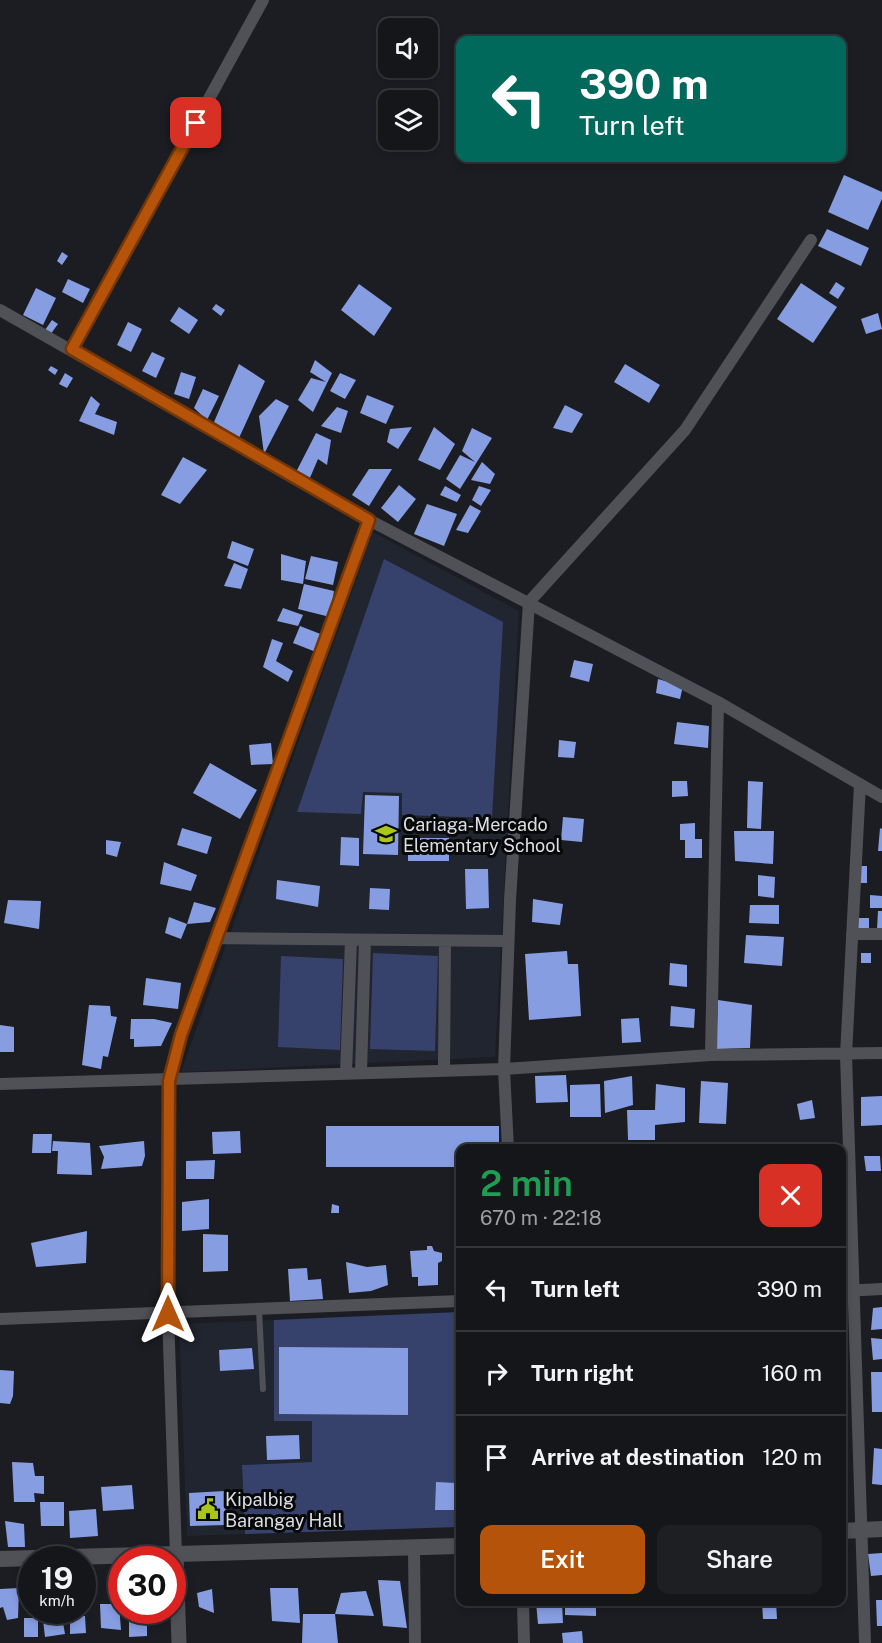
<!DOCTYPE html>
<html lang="en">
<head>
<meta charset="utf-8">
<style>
  :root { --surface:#14161a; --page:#1d1f23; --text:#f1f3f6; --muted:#9d9fa2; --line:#333539; --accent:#b45309 }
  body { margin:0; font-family:"Public Sans",sans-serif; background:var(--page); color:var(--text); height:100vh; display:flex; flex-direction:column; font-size:22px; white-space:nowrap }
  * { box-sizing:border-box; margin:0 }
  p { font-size:20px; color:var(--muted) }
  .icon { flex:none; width:33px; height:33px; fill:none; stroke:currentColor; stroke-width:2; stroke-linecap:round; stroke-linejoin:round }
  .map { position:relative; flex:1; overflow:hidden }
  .side { position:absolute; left:456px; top:1144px; width:390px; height:462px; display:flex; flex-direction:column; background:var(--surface); border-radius:12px; box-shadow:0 3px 9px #0003,0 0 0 2px var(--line) }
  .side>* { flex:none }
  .hud { position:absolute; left:456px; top:36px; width:390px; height:126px; border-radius:12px; box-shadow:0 3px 9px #0003,0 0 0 2px var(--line); background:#00695c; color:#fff; overflow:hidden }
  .controls { position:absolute; left:378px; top:18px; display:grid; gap:12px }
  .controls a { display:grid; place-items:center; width:60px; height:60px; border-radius:12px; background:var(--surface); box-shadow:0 3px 9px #0003,0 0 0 2px var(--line); font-size:30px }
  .speed { position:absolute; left:18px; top:1546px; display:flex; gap:12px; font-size:30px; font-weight:700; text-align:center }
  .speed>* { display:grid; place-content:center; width:78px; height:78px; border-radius:50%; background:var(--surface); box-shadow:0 3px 9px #0003,0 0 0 2px var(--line); line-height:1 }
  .speed small { font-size:15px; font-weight:400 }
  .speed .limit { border:9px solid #d22; background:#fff; color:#111 }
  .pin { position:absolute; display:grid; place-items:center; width:51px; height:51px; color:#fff; margin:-26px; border-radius:12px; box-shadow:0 3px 9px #0006 }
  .me { position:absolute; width:66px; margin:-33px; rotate:0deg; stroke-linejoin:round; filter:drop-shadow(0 0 4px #0008) }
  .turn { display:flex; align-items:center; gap:21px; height:126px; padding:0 24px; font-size:27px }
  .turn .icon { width:78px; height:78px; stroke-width:2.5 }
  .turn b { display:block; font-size:42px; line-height:51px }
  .round { display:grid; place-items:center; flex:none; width:63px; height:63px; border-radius:12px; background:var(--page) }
  .headline { display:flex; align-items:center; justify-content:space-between; height:102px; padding:0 24px }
  h1 { font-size:36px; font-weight:600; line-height:45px; color:#1e9e55 }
  .cta { display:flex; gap:12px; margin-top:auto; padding:12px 24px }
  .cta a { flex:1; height:69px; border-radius:12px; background:var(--accent); color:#fff; font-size:24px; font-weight:600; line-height:69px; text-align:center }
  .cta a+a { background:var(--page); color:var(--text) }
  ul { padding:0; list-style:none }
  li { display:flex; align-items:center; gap:18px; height:84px; padding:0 24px; border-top:2px solid var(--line) }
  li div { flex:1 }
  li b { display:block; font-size:22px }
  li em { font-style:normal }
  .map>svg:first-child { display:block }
  .built { fill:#21252f }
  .green { fill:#36426c }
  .building { fill:#879de1 }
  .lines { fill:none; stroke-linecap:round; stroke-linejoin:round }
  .service { stroke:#4f5157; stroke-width:6 }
  .minor { stroke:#4f5157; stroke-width:12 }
  .tertiary { stroke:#4f5157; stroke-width:15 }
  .secondary { stroke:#4f5157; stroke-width:16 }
  .route-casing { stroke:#753606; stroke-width:15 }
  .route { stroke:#b45309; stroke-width:10 }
  .labels { text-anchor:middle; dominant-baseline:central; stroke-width:6; stroke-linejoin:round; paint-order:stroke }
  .poi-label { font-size:18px; fill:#dcdee1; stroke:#07080a; text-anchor:start }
</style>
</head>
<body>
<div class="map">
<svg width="882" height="1643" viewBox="0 0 882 1643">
  <rect width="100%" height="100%" fill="#1b1d22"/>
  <!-- built -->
  <path class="built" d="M 373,532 L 519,611 L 495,1057 L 181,1072 Z
    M 274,1320 L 274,1421 L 312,1421 L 312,1462 L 242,1465 L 245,1534 L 187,1536 L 179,1324 Z"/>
  <!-- green -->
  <path class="green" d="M 384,559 L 503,622 L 492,818 L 402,815 L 402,793 L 363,792 L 361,814 L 297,812 Z
    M 373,953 L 438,956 L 435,1051 L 370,1049 Z
    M 281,956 L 343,959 L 340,1050 L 278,1047 Z
    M 459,1312 L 457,1527 L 245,1534 L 242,1465 L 312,1462 L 312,1421 L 274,1421 L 274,1320 Z"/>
  <!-- building -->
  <path class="building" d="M 844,175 L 882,192 L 882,199 L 868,230 L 828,212 Z
    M 827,229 L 869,248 L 861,266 L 818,246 Z
    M 62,252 L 68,256 L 62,265 L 57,261 Z
    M 68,279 L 90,289 L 83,303 L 62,292 Z
    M 836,282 L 845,288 L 838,299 L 829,293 Z
    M 801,283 L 837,307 L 813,343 L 777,319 Z
    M 359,284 L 392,308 L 374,336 L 341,310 Z
    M 36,288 L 56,298 L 43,325 L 23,315 Z
    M 216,304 L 225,310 L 221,316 L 212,309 Z
    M 179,307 L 198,320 L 189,334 L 170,321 Z
    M 878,313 L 882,329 L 866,334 L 861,319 Z
    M 52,320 L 58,324 L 50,335 L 45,330 Z
    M 128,322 L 142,329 L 131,352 L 117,345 Z
    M 152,352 L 165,358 L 156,378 L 142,371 Z
    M 315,360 L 332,373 L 313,412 L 298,400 L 311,378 L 326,382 L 310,372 Z
    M 239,364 L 265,381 L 239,438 L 214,422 Z
    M 625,364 L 660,385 L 649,403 L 614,382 Z
    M 51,366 L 58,370 L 55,375 L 48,370 Z
    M 181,372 L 196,377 L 189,399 L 174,394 Z
    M 65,373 L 73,378 L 67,388 L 59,384 Z
    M 340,373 L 356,380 L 345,399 L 330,391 Z
    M 203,389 L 219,396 L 207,420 L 194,408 Z
    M 367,395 L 394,406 L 386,424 L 360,413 Z
    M 91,396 L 100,404 L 95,414 L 117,422 L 114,435 L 79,421 Z
    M 276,399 L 289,406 L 264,454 L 259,416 Z
    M 565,405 L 583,414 L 572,433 L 553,428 Z
    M 337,407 L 348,411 L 341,433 L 321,426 Z
    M 412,427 L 398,449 L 387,442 L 390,429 Z
    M 434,427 L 455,444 L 440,470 L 418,460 Z
    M 472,428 L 492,438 L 460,489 L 446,479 L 460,455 L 475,462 L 462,451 Z
    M 316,433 L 331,440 L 327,465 L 318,459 L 309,480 L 295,474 Z
    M 183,457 L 207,470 L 180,504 L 161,495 Z
    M 482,462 L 495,474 L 490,484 L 471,480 Z
    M 369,469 L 392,469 L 369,506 L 352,495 Z
    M 399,485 L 416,499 L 398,522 L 381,508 Z
    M 445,486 L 461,495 L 457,502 L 440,495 Z
    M 479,486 L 491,490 L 481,506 L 472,500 Z
    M 427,504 L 457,514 L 444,546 L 414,534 Z
    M 470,505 L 481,511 L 468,533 L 456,530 Z
    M 232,541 L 254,549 L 248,566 L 227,558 Z
    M 281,554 L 306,561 L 303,584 L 281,580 Z
    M 311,556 L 338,562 L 333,585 L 305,579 Z
    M 234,563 L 248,569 L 241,589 L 224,586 Z
    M 304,584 L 334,591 L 330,617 L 298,609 Z
    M 283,608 L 303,615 L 298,626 L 277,621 Z
    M 300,626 L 323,635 L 316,652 L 293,643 Z
    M 272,639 L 283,643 L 276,661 L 293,671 L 288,682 L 263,667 Z
    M 574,660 L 593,664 L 589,682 L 570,677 Z
    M 658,679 L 683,686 L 680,699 L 656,693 Z
    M 677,722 L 709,726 L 708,748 L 674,744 Z
    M 559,740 L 576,742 L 574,758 L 558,757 Z
    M 271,743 L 273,764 L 251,765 L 249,745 Z
    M 210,763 L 257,790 L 240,819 L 193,793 Z
    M 672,781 L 687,781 L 688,796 L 672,797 Z
    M 748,781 L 763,782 L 761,829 L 747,828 Z
    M 365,795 L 399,796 L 398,855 L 363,854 Z
    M 563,817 L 584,819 L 582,842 L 561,840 Z
    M 695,823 L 695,839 L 702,839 L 702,858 L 685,858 L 685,840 L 680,840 L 680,824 Z
    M 182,828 L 212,837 L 207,854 L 177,845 Z
    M 880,828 L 882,829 L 882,851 L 878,851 Z
    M 734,831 L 774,831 L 773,864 L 735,861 Z
    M 341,837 L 359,838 L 359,866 L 340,865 Z
    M 408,838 L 449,838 L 449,861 L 408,861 Z
    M 106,840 L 121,842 L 117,857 L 106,854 Z
    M 164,862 L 197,875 L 191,891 L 160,884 Z
    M 858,866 L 867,866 L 867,883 L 858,883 Z
    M 465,869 L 488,869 L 489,908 L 466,909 Z
    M 758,875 L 775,877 L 774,898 L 758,896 Z
    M 277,880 L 320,886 L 318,907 L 276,899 Z
    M 370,888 L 390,889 L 389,910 L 369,909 Z
    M 870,895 L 882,896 L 882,908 L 870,908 Z
    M 533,899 L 563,904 L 560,925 L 532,922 Z
    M 8,900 L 41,901 L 39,929 L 4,923 Z
    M 194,902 L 216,908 L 210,922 L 187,924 Z
    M 750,905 L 779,905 L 779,924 L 749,923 Z
    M 878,911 L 882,911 L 882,930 L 877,929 Z
    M 169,917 L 187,924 L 181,939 L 165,933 Z
    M 858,918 L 869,918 L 869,929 L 858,929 Z
    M 746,935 L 784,937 L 782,966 L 744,963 Z
    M 567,951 L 568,964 L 578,964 L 581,1016 L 529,1020 L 525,954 Z
    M 861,953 L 871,953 L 871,963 L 861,963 Z
    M 670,963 L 687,965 L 687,987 L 669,985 Z
    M 146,978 L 181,983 L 178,1009 L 143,1005 Z
    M 718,1000 L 752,1005 L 750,1048 L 716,1049 Z
    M 89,1005 L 110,1006 L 111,1016 L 117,1017 L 108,1057 L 103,1056 L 101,1069 L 82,1065 Z
    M 671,1006 L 695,1009 L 694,1028 L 670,1026 Z
    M 639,1018 L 641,1042 L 622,1043 L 621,1019 Z
    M 131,1019 L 154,1019 L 172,1023 L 161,1046 L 134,1047 L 134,1039 L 130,1039 Z
    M 0,1025 L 14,1027 L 14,1052 L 0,1052 Z
    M 566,1075 L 568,1102 L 536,1103 L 535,1076 Z
    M 632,1076 L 633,1105 L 605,1113 L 604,1081 Z
    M 701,1081 L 728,1083 L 726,1124 L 699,1123 Z
    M 600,1084 L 601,1117 L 570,1117 L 570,1085 Z
    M 656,1084 L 685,1088 L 685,1122 L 655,1125 L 655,1140 L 628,1140 L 627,1110 L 655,1110 Z
    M 882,1096 L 882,1125 L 861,1126 L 861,1097 Z
    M 812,1100 L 815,1118 L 800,1120 L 797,1104 Z
    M 326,1126 L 499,1126 L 499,1149 L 460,1149 L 460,1167 L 326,1167 Z
    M 240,1131 L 241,1153 L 213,1154 L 212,1132 Z
    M 33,1134 L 52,1134 L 51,1153 L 32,1153 Z
    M 53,1141 L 90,1143 L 92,1175 L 57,1174 L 58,1151 L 52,1151 Z
    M 144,1141 L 145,1156 L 142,1166 L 101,1169 L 104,1157 L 99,1146 Z
    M 695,1143 L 695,1149 L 673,1149 L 673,1146 Z
    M 816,1145 L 817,1149 L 798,1149 L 798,1148 Z
    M 864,1156 L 880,1156 L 881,1171 L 866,1171 Z
    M 215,1160 L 214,1179 L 186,1179 L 186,1161 Z
    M 209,1199 L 209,1229 L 182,1231 L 182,1202 Z
    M 332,1204 L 339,1206 L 339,1213 L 331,1213 Z
    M 87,1231 L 86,1263 L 36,1267 L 31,1243 Z
    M 203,1234 L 228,1235 L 228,1271 L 203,1272 Z
    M 427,1246 L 432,1246 L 434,1251 L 442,1253 L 442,1261 L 438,1263 L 438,1285 L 418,1286 L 418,1277 L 412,1277 L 410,1251 L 427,1250 Z
    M 346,1262 L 367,1267 L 386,1265 L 388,1285 L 371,1291 L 349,1293 Z
    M 307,1268 L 308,1280 L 321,1279 L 323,1299 L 290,1301 L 288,1269 Z
    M 882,1307 L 882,1329 L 871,1330 L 873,1308 Z
    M 871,1338 L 882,1339 L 882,1359 L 873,1360 Z
    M 279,1347 L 408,1348 L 408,1415 L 279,1414 Z
    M 252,1348 L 254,1369 L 220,1371 L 219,1350 Z
    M 842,1360 L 847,1360 L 848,1386 L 842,1386 Z
    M 0,1370 L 14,1371 L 13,1396 L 10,1404 L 0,1403 Z
    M 871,1372 L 882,1372 L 882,1412 L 872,1412 Z
    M 299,1435 L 300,1459 L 267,1460 L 266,1436 Z
    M 874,1448 L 882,1449 L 882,1485 L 872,1484 Z
    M 12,1462 L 33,1463 L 35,1476 L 44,1476 L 44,1494 L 34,1493 L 35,1502 L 14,1502 Z
    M 436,1482 L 456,1483 L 456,1510 L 435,1510 Z
    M 132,1485 L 134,1509 L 103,1511 L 101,1487 Z
    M 225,1491 L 226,1525 L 190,1526 L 189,1493 Z
    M 40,1502 L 64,1502 L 64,1526 L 41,1526 Z
    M 96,1509 L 98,1536 L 70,1538 L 69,1511 Z
    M 5,1521 L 24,1524 L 25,1547 L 8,1547 Z
    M 842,1551 L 846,1551 L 847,1573 L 842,1574 Z
    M 882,1553 L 882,1575 L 871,1576 L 868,1554 Z
    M 378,1580 L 400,1581 L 407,1628 L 383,1626 Z
    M 19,1588 L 18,1618 L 7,1620 L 3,1607 L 0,1608 L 0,1589 Z
    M 270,1588 L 298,1588 L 300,1623 L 272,1621 Z
    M 212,1589 L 214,1613 L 199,1607 L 197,1593 Z
    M 366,1591 L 374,1616 L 335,1614 L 338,1643 L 302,1643 L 303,1614 L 335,1614 L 341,1593 Z
    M 876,1600 L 882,1600 L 882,1626 L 877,1626 Z
    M 536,1602 L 562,1602 L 563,1623 L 538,1624 Z
    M 565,1602 L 596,1602 L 596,1616 L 565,1615 Z
    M 762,1602 L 776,1602 L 777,1619 L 763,1619 Z
    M 100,1604 L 119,1604 L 121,1630 L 101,1628 Z
    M 125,1611 L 147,1611 L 147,1636 L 129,1637 L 129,1622 Z
    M 70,1616 L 85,1616 L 86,1633 L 70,1634 Z
    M 62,1617 L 65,1634 L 45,1637 L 43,1620 Z
    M 24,1618 L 38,1618 L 38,1637 L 24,1637 Z
    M 582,1631 L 583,1643 L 563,1643 L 562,1633 Z"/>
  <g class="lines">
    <!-- service -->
    <path class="service" d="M 259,1310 L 263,1389"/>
    <!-- minor -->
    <path class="minor" d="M 0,310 L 369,520 L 718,702 L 882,797
      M 72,349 L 263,0
      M 860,784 L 846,1055 L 865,1643
      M 852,934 L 882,934
      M 216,938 L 508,941
      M 711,1055 L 718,702
      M 444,1069 L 445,941
      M 361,1072 L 365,940
      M 346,1073 L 351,940
      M 0,1084 L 504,1069 L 711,1055 L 882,1053
      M 508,1149 L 504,1069 L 510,900 L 529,602 L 685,430 L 811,240
      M 842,1291 L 882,1289
      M 0,1319 L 460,1301
      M 414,1547 L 415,1643
      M 176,1555 L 168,1313 L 169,1081 L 181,1035 L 369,520
      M 523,1602 L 524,1643"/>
    <!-- tertiary -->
    <path class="tertiary" d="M 176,1555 L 179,1643"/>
    <!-- secondary -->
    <path class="secondary" d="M 842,1531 L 882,1529
      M 0,1559 L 460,1546"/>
  </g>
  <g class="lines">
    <defs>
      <path id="route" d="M 168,1314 L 169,1081 L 181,1035 L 369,520 L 72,349 L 196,123"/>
    </defs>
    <!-- route casing -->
    <use href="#route" class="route-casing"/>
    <!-- route -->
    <use href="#route" class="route"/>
  </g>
  <!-- icons -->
  <defs>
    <symbol id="school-bare" viewBox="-9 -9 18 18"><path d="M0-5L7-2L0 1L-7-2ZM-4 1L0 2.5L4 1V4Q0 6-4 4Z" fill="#aac718" stroke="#07080a" stroke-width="2.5" paint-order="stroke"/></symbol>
    <symbol id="civic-bare" viewBox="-9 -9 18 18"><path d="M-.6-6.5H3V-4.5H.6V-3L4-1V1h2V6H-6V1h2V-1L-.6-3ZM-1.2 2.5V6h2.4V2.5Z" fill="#aac718" stroke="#07080a" stroke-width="2.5" paint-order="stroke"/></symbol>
  </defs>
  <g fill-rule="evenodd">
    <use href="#school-bare" x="371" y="819" width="30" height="30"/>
    <use href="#civic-bare" x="193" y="1494" width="30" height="30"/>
  </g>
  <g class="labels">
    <!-- poi labels -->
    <g class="poi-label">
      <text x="403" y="824">Cariaga-Mercado<tspan x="403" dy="21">Elementary School</tspan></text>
      <text x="225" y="1499">Kipalbig<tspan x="225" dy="21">Barangay Hall</tspan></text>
    </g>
  </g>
</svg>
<div class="controls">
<a><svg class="icon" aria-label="sound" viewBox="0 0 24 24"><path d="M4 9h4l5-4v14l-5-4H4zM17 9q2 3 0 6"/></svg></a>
<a><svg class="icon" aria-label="layers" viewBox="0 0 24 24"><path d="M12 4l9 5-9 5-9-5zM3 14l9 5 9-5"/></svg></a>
</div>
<div class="speed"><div>19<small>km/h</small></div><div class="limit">30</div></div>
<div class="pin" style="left:196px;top:123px;background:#d93025"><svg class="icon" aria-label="arrive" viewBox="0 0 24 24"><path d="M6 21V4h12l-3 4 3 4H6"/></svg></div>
<svg class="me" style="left:168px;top:1314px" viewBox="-20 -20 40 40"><path d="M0-17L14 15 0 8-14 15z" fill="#b45309" stroke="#fff" stroke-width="4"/></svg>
<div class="hud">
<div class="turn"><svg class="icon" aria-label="left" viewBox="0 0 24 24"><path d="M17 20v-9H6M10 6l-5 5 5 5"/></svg><div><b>390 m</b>Turn left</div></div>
</div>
<section class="side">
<div class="headline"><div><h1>2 min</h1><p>670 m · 22:18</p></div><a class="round" style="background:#d93025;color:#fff"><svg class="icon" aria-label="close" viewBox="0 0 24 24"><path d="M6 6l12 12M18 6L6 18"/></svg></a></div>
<ul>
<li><svg class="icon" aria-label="left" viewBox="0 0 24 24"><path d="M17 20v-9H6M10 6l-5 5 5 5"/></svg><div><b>Turn left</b></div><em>390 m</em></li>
<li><svg class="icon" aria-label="right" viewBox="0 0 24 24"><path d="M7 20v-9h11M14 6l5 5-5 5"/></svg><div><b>Turn right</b></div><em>160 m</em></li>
<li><svg class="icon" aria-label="arrive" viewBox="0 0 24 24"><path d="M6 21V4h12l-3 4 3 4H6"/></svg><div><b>Arrive at destination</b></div><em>120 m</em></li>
</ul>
<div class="cta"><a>Exit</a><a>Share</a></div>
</section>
</div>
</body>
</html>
